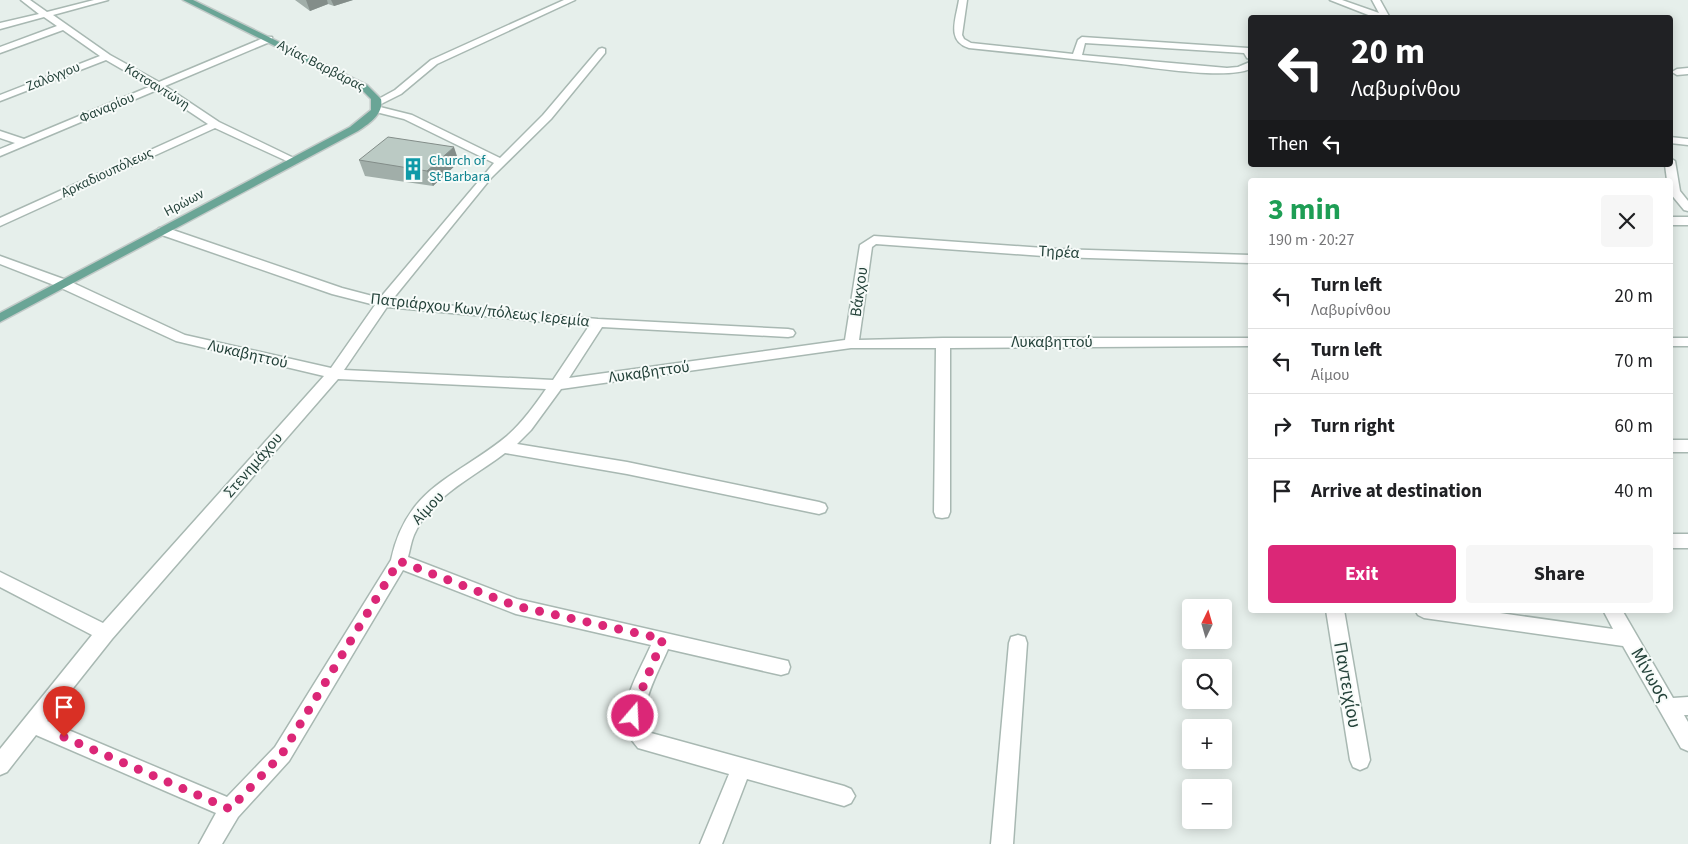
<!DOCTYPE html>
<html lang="en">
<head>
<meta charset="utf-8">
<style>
  :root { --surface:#fff; --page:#f6f6f6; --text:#202124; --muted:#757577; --line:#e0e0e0; --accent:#db2777 }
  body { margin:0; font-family:"Source Sans 3",sans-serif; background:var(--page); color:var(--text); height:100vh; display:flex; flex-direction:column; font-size:19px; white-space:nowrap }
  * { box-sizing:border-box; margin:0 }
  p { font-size:16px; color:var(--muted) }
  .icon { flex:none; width:28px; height:28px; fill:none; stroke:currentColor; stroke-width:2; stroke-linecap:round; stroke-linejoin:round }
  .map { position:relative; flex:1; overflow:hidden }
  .drawer { position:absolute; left:1248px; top:178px; width:425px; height:435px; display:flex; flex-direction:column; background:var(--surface); border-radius:5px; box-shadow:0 2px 12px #0003 }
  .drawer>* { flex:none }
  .banner { position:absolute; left:1248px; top:15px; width:425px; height:152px; border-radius:5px; box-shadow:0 2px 12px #0003; background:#202124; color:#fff; overflow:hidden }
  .needle { width:32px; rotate:5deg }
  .controls { position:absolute; left:1182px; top:599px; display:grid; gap:10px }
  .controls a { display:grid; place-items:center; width:50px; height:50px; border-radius:5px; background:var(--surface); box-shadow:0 2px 12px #0003; font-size:25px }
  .pin { position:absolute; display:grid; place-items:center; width:42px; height:42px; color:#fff; margin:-51px -21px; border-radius:50% 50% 50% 0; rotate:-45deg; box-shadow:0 0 5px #0007 }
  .pin .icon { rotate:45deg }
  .me { position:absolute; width:55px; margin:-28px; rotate:19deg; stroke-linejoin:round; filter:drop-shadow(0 0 4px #0008) }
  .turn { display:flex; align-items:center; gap:18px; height:105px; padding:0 20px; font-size:22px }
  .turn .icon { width:65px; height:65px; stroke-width:2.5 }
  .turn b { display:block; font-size:35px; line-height:42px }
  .then { display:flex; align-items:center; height:48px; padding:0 20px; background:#0003; gap:10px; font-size:19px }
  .round { display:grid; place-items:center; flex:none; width:52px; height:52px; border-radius:5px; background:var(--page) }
  .head { display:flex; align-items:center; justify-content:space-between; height:85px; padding:0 20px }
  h1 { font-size:30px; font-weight:700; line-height:38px; color:#1e9e55 }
  .action { display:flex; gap:10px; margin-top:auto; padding:10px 20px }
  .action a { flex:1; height:58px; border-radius:5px; background:var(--accent); color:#fff; font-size:20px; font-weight:700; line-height:58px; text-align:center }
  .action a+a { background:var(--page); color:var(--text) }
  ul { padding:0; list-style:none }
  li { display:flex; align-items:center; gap:15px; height:65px; padding:0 20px; border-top:1px solid var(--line) }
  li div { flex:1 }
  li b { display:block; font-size:19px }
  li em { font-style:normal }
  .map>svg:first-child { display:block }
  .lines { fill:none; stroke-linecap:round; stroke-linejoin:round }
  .minor-casing { stroke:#a8b8b2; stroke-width:3 }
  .major-casing { stroke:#c2cac8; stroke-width:3 }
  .minor { fill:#fff; fill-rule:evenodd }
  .major { fill:#6aa596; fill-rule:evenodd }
  .wall { fill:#a1aea9 }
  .shaded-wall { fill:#838d89 }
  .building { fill:#bbcac4; stroke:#838d89 }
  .route { stroke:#db2777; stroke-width:9; stroke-dasharray:0 16.2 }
  .labels { text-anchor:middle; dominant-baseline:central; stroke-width:4; stroke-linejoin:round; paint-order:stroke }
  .far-street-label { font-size:14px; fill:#24423a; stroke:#f7fbf9 }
  .far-culture-label { font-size:14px; fill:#0d838f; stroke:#f7fbf9; text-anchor:start }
  .street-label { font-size:16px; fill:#24423a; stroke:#f7fbf9 }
  .near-street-label { font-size:19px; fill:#24423a; stroke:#f7fbf9 }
</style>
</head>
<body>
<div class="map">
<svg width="1688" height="844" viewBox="0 0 1688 844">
  <rect width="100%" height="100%" fill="#e6efeb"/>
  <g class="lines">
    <defs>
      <path id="minor" d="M 21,0 L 30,0 L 47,12 L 94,0 L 108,0 L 53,15 L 110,55 L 159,82 L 266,37 L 272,37 L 272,41 L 165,86 L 219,122 L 300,161 L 295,164 L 291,163 L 215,128 L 0,226 L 0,218 L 208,124 L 157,90 L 0,156 L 0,149 L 15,143 L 0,138 L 0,131 L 24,139 L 151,86 L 106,60 L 0,101 L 0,95 L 100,56 L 63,30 L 0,53 L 0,47 L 57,26 L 44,17 L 0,29 L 0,23 L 39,14 Z
        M 564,0 L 575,0 L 437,64 L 401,94 L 381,104 L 375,104 L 373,102 L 395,90 L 431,60 Z
        M 959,0 L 967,0 L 962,35 L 964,39 L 971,43 L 1073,54 L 1078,40 L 1082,37 L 1248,48 L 1250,49 L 1250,59 L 1247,58 L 1244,53 L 1085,43 L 1082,55 L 1227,68 L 1238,67 L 1250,62 L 1250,69 C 1227,80 1149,67 1121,64 C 1070,59 1020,53 969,48 C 946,41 956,19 959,0 Z
        M 1330,0 L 1342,0 L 1379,13 L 1372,0 L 1380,0 L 1390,18 L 1376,18 Z
        M 602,48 L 605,49 L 605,53 L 551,119 L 491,178 L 392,300 L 598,319 L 788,329 L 793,330 L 795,333 L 793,336 L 788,337 L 602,327 L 569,378 L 845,340 L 860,245 L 874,236 L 1057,249 L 1250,255 L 1250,263 L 1057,257 L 876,244 L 872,247 L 859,340 L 943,338 L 1250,338 L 1250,346 L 950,348 L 950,512 L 948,517 L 942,518 L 936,517 L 934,512 L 936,348 L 851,348 L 561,389 L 531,430 L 517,444 L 627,462 L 819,502 L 825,504 L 827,508 L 825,512 L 819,514 L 627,474 L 505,453 C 474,477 430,497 414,535 C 411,542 410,550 408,557 L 517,599 L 788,661 L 790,667 L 788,673 L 781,675 L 668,649 C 659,671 633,714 651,733 L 844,786 L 851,789 L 855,796 L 851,803 L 844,806 L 747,779 L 722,844 L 700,844 L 729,774 L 638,748 C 609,716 637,678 651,645 L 516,614 L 403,570 L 289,761 L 238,817 L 222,844 L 199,844 L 216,813 L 36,735 L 7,772 L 0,775 L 0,749 L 92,635 L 0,587 L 0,572 L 103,623 L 324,376 L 176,341 L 59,287 L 0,264 L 0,256 L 69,281 L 185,335 L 331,368 L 375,305 L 332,294 L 159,234 L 157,231 L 159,228 L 167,228 L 342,288 L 380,298 L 494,163 L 404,119 L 372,111 L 372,107 L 376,106 L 412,115 L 500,158 L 543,115 L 599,49 ZM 387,307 L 589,326 L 553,380 L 344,370 ZM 338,379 L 546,389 C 534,406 522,423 507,436 C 456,478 407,486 391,560 L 275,747 L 227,797 L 47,721 L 112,639 Z
        M 1688,68 L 1688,74 L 1677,75 L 1672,72 L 1677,69 Z
        M 1670,137 L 1688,139 L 1688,145 L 1670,143 Z
        M 1670,158 L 1675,161 L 1680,191 L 1688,201 L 1688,211 L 1684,210 L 1670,193 L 1670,180 L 1667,180 L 1665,165 L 1670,165 Z
        M 1670,217 L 1688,217 L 1688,225 L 1670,225 Z
        M 1670,338 L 1688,338 L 1688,346 L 1670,346 Z
        M 1670,440 L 1688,440 L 1688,452 L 1670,452 Z
        M 1670,534 L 1688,534 L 1688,548 L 1670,548 Z
        M 1326,610 L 1344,610 L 1370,760 L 1367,767 L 1360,770 L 1353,767 L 1350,760 Z
        M 1415,610 L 1479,610 L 1613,629 L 1603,610 L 1622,610 L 1673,698 L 1688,697 L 1688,715 L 1684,715 L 1688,722 L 1688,751 L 1681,748 L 1623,646 L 1424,618 L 1418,615 Z
        M 1018,635 L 1025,637 L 1027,643 L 1013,844 L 991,844 L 1009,643 L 1011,637 Z"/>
      <path id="major" d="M 183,0 L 193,0 L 367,85 L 381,99 C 384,114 369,124 358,131 L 0,322 L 0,313 L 350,127 L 371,110 L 371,99 L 361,89 Z"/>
    </defs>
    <!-- minor casing -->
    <use href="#minor" class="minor-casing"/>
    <!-- major casing -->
    <use href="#major" class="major-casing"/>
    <!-- minor -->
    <use href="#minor" class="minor"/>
    <!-- major -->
    <use href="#major" class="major"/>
  </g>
  <!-- wall -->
  <path class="wall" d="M 295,0 L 353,0 L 334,6 L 328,4 L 310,11 Z
    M 359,160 L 459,162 L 433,186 L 365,176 Z"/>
  <!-- shaded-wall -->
  <path class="shaded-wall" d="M 306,0 L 327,0 L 328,4 L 310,11 Z
    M 331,0 L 353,0 L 334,6 Z
    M 454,147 L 459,162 L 433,186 L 427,171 Z"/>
  <!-- building -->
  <path class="building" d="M 388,137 L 454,147 L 427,171 L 359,160 Z"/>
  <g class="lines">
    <!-- route -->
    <path class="route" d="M 64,737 L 230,809 L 282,754 L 399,561 L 516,606 L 663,639 L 635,706 L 633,716"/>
  </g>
  <!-- icons -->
  <defs>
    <symbol id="building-bare" viewBox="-9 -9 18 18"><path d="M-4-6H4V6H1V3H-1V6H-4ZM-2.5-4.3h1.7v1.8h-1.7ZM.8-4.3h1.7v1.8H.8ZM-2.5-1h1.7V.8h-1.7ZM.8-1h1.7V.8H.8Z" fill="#0f9aa8" stroke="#f7fbf9" stroke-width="2.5" paint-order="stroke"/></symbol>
  </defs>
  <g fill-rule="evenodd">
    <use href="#building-bare" x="397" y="153" width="32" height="32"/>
  </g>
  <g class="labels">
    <!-- far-street labels -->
    <g class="far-street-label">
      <text transform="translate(321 66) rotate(27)">Αγίας Βαρβάρας</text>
      <text transform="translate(53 77) rotate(-22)">Ζαλόγγου</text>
      <text transform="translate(157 87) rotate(32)">Κατσαντώνη</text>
      <text transform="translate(107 108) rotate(-23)">Φαναρίου</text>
      <text transform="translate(107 173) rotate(-25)">Αρκαδιουπόλεως</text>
      <text transform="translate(184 203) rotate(-28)">Ηρώων</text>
    </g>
    <!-- far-culture labels -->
    <g class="far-culture-label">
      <text x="429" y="161">Church of<tspan x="429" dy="16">St Barbara</tspan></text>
    </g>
    <!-- street labels -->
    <g class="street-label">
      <text transform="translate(1059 252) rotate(3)">Τηρέα</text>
      <text transform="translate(859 292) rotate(-82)">Βάκχου</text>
      <text transform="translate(480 310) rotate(6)">Πατριάρχου Κων/πόλεως Ιερεμία</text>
      <text x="1052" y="342">Λυκαβηττού</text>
      <text transform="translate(248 354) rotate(13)">Λυκαβηττού</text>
      <text transform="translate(649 372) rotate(-8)">Λυκαβηττού</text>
      <text transform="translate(253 465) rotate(-49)">Στενημάχου</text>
      <text transform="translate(428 508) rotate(-47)">Αίμου</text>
    </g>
    <!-- near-street labels -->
    <g class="near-street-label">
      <text transform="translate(1650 675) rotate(60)">Μίνωος</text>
      <text transform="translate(1347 685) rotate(80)">Παντειχίου</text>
    </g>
  </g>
</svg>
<div class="controls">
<a><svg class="needle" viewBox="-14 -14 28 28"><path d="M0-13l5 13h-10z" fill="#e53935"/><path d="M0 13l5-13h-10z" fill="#757577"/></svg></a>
<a><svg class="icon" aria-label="search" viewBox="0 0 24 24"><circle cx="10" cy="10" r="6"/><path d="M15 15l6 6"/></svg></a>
<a>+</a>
<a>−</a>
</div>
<div class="pin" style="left:64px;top:737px;background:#d93025"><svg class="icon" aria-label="arrive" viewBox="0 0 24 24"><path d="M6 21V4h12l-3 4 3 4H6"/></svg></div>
<svg class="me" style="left:633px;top:716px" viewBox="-20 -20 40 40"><circle r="17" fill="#db2777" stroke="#fff" stroke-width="3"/><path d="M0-11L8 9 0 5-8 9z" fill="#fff"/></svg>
<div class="banner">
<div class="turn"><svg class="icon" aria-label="left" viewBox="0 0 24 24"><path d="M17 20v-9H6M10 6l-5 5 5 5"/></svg><div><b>20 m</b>Λαβυρίνθου</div></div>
<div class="then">Then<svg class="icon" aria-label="left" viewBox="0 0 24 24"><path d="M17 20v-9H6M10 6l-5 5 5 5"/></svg></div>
</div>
<section class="drawer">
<div class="head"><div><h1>3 min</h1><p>190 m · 20:27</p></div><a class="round"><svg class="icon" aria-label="close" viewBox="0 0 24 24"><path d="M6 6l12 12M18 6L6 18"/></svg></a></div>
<ul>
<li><svg class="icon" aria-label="left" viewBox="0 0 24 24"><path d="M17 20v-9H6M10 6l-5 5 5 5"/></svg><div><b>Turn left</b><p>Λαβυρίνθου</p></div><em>20 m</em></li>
<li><svg class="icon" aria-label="left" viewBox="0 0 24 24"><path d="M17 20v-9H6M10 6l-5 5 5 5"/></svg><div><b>Turn left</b><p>Αίμου</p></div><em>70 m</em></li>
<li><svg class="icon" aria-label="right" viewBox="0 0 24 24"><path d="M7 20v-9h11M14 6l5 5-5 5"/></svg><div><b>Turn right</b></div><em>60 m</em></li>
<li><svg class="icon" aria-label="arrive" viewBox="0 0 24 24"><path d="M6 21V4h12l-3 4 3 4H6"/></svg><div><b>Arrive at destination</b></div><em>40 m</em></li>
</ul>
<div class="action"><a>Exit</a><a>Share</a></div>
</section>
</div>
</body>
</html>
